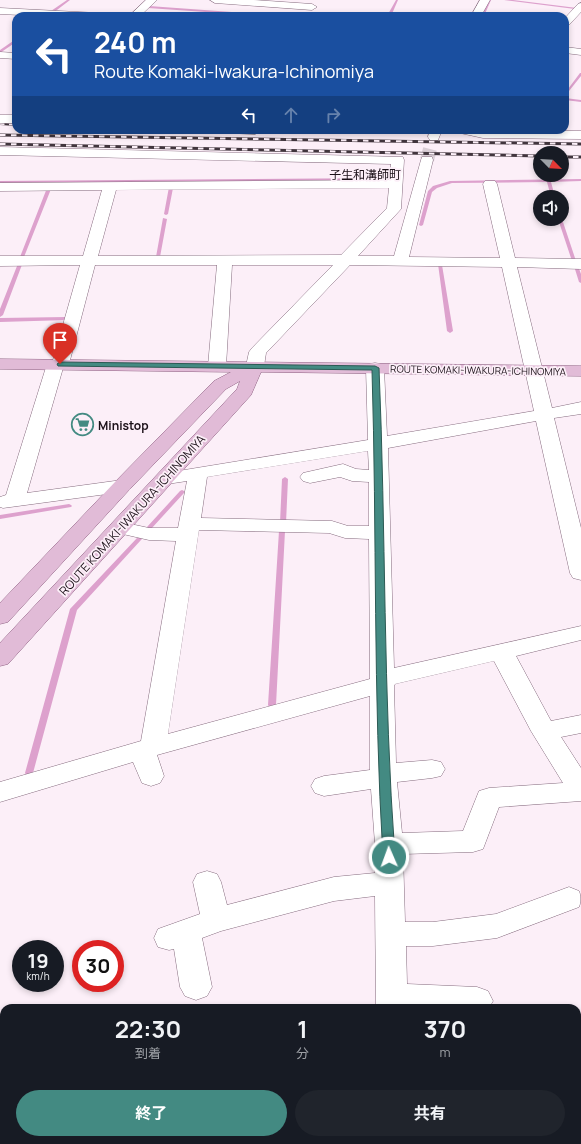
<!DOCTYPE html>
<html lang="ja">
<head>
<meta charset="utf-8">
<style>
  :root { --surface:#171b24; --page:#20242c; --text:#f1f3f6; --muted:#9ea1a6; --accent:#438a82 }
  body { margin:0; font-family:Manrope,"Noto Sans JP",sans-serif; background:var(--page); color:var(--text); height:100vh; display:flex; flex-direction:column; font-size:15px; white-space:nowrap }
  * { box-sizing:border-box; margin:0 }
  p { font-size:13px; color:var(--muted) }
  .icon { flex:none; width:22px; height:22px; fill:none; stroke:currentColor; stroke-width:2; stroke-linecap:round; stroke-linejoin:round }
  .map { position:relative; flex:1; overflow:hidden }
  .sheet { position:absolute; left:0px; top:1004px; width:581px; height:140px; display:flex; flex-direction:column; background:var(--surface); border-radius:12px 12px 0 0; box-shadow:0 2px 6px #0003 }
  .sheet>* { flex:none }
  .banner { position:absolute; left:12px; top:12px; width:557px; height:122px; border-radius:12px; box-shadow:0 2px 6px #0003; background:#1a4fa0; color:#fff; overflow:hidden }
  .needle { width:26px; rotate:114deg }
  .tools { position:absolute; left:533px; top:146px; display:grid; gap:8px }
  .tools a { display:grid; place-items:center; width:36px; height:36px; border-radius:50%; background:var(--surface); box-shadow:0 2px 6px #0003; font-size:20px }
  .speed { position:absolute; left:12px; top:940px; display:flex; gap:8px; font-size:20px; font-weight:700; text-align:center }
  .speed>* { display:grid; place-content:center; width:52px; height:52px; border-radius:50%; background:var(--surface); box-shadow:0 2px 6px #0003; line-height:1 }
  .speed small { font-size:10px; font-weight:400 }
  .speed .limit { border:6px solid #d22; background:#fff; color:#111 }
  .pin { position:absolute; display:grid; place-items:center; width:34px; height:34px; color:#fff; margin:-41px -17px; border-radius:50% 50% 50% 0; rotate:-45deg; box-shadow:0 0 4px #0007 }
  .pin .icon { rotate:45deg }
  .me { position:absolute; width:44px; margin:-22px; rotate:358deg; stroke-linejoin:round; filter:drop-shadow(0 0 3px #0008) }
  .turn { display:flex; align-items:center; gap:14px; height:84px; padding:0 16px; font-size:18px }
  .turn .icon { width:52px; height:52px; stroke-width:2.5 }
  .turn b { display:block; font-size:28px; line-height:34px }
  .lanes { display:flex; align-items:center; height:38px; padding:0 16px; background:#0003; justify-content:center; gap:20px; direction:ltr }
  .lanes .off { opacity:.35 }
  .eta { display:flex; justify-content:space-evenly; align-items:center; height:68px; text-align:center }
  .eta b { font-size:24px; font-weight:700; line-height:28px }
  .button { display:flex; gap:8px; margin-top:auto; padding:8px 16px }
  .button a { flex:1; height:46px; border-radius:24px; background:var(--accent); color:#fff; font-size:16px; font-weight:700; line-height:46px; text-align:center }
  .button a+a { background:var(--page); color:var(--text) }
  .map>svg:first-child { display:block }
  .forest { fill:#d89cc8 }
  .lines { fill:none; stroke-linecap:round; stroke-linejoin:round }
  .stream { fill:#dda1cd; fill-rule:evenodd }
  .minor-tunnel { stroke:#daced6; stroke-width:14; stroke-dasharray:14 7; stroke-linecap:butt }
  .minor-casing { stroke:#866c7f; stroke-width:1 }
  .major-casing { stroke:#8f6283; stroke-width:1 }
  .minor { fill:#fff; fill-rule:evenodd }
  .major { fill:#e1bbd7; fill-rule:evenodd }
  .rail-far1-casing { stroke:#41353d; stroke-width:2 }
  .rail-casing { stroke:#41353d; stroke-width:3 }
  .rail-far1 { stroke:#fceff8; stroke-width:1.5; stroke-dasharray:4.5; stroke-linecap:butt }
  .rail { stroke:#fceff8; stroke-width:2; stroke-dasharray:5.5; stroke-linecap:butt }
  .route { fill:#438a82; stroke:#2c5a54 }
  .labels { text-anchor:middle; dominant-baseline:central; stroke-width:3.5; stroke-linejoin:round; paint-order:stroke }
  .far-street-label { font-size:10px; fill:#1b1018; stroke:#fceff8 }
  .far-quarter-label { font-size:12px; fill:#1b1018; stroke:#fceff8 }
  .poi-label { font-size:12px; font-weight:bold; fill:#1b1018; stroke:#fceff8; text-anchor:start }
  .street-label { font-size:12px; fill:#1b1018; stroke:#fceff8 }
</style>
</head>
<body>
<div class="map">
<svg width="581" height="1144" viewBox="0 0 581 1144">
  <rect width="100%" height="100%" fill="#fceff8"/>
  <!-- forest -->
  <path class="forest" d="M 390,178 L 389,181 L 0,186 L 0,181 Z"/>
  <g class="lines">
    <!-- stream -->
    <path class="stream" d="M 67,0 L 70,0 L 53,13 L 51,13 L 51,11 Z
      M 396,0 L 398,0 L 391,16 L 387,16 Z
      M 489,0 L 491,0 L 484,16 L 480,16 Z
      M 504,0 L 513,0 L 577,8 L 575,9 Z
      M 149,6 L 275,15 L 277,16 L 262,16 L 148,8 Z
      M 16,39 L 16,42 L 0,53 L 0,50 Z
      M 580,73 L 581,73 L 581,76 L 565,96 L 565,93 Z
      M 565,98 L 581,100 L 581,102 L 565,100 Z
      M 581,179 L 581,181 L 551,182 L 555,197 L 551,197 L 547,182 L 452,183 L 437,188 L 432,192 L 423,225 L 421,226 L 419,225 L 428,191 L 433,186 L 450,181 Z
      M 169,187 L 173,188 L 168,214 L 166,215 L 164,214 Z
      M 47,188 L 51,189 L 24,257 L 20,258 L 20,257 Z
      M 163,218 L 167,219 L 160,257 L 158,258 L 156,257 Z
      M 558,219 L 562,219 L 576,261 L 576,262 L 572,261 Z
      M 19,261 L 23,262 L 3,315 L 0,317 L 0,309 Z
      M 438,264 L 442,265 L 453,331 L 450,333 L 447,331 Z
      M 574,265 L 578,266 L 581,274 L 581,283 L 579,282 L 574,266 Z
      M 66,317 L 69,319 L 68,320 L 0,322 L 0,318 Z
      M 285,477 L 288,479 L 286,523 L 283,525 L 280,523 L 282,479 Z
      M 182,490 L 184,491 L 185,492 L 184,493 L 151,529 L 147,529 L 146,528 L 147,527 L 180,491 Z
      M 69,504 L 71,505 L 72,506 L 71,507 L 0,519 L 0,515 Z
      M 282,529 L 285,531 L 276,705 L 275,707 L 269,707 L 268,705 L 279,531 Z
      M 139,537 L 142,539 L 141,540 L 77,610 L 33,773 L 32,775 L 29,776 L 26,775 L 25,773 L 70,609 L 137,538 Z"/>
    <!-- minor-tunnel -->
    <path class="minor-tunnel" d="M 427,160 L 430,149"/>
    <defs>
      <path id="minor" d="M 146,0 L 157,0 L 140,16 L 129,16 Z
        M 210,0 L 254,0 L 312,4 L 317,7 L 312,10 L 215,3 Z
        M 480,0 L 490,0 L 481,16 L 471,16 Z
        M 581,3 L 581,12 L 568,26 L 565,27 L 565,18 L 578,4 Z
        M 0,8 L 98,13 L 103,16 L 41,16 L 0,14 Z
        M 565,47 L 581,49 L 581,55 L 565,53 Z
        M 0,52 L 16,53 L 16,59 L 0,58 Z
        M 0,115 L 16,115 L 16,123 L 0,123 Z
        M 430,130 L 442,130 L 438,140 L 430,140 L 428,137 Z
        M 458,130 L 581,131 L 581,139 L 483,138 L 460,133 Z
        M 0,147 L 403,157 L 404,160 L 401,209 L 358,256 L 394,256 L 421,160 L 422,157 L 432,157 L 433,160 L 409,257 L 500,258 L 483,184 L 485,181 L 495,181 L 497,184 L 515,258 L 581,259 L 581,269 L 517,267 L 552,408 L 581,402 L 581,414 L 554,418 L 581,528 L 581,580 L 573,578 L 570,573 L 536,421 L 388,448 L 394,668 L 581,626 L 581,640 L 516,656 L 551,721 L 581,715 L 581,733 L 561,737 L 581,768 L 581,801 L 499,807 L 483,849 L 473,852 L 403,854 L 405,922 L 433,922 L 496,914 L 569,887 L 579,891 C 581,896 581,902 579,907 L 497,938 L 433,946 L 406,946 L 407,984 L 477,987 L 488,991 L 493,1001 L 489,1008 L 376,1008 L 375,896 L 334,901 L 221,931 L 202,938 L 212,987 L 207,996 L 196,1000 L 185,996 L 180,987 L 174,949 L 169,950 L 158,947 L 154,938 L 158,929 L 200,914 L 193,882 L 197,874 L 207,871 L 217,874 L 221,882 L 227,905 L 334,877 L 375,873 L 375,844 L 371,789 L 324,796 L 315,793 L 311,786 L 315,779 L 324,776 L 370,770 L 370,696 L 157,755 L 164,776 L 160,783 L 151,786 L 142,783 L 133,762 L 0,802 L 0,782 L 141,741 L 176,541 L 149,540 L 114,532 L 110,528 L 114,524 L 121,522 L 149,528 L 178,528 L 187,481 L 167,484 L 160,482 L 157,478 L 160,474 L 368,440 L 366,368 L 369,364 L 375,363 L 381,364 L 384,368 L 387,436 L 534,411 L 502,267 L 350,265 L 266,353 L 264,366 L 261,370 L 255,371 L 249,370 L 246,366 L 249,352 L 252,348 L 333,265 L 232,265 L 226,366 L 223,370 L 217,371 L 211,370 L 208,366 L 217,265 L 95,265 L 69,364 L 66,368 L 63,368 L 27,493 L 122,480 L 129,482 L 132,486 L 129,490 L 122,492 L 3,508 L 0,507 L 0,497 L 6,495 L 47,364 L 50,360 L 53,360 L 80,265 L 0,266 L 0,256 L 83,256 L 102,190 L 0,191 L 0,183 L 390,180 L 391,164 L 0,155 ZM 389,188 L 387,208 L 341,255 L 98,256 L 116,190 ZM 368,451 L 369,470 L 356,469 L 343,464 L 303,473 L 300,477 L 303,481 L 310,483 L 340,477 L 352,481 L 369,482 L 369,526 L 348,526 L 332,521 L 201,518 L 207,477 ZM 199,530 L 329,533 L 345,538 L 369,539 L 370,679 L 168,734 ZM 494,661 L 531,731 L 563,783 L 489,788 L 479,791 L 463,831 L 402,833 L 397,782 L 432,778 L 441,776 L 445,769 L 441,762 L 432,760 L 396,763 L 394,686 L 395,684 Z
        M 577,1083 L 581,1083 L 581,1113 L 577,1113 Z
        M 223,1140 L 257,1140 L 258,1144 L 224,1144 Z
        M 351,1140 L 406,1140 L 406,1141 L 405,1144 L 350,1144 Z"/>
      <path id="major" d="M 0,359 L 581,366 L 581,376 L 261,372 L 251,395 L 8,664 L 0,666 L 0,643 L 237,389 L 240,381 L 226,389 L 129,490 L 8,622 L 0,624 L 0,603 L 115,482 L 214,381 L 231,372 L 0,369 Z"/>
    </defs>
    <!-- minor casing -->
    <use href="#minor" class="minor-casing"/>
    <!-- major casing -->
    <use href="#major" class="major-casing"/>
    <!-- minor -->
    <use href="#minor" class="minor"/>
    <!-- major -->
    <use href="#major" class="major"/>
    <defs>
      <path id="rail-far1" d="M 0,124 L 16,125"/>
      <path id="rail" d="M 163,130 L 255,133
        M 0,135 L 581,144
        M 0,144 L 540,156
        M 562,157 L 581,157"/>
    </defs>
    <!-- rail-far1 casing -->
    <use href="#rail-far1" class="rail-far1-casing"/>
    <!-- rail casing -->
    <use href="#rail" class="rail-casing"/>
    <!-- rail-far1 -->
    <use href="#rail-far1" class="rail-far1"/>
    <!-- rail -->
    <use href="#rail" class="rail"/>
  </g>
  <!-- route -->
  <path class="route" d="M 60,362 L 375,366 L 379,368 C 386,531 383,694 395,857 L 393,860 L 389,862 L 385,860 L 383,857 C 373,695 377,532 372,370 L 58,366 L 57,364 Z"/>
  <!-- icons -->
  <defs>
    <symbol id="supermarket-ring" viewBox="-11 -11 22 22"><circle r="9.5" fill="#fceff8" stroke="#438a82" stroke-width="1.5"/><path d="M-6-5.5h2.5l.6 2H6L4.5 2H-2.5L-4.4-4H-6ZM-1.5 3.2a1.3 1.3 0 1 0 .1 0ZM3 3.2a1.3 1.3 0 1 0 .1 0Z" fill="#438a82"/></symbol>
  </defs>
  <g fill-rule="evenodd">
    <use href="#supermarket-ring" x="70" y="412" width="25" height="25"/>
  </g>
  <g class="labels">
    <!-- far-street labels -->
    <g class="far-street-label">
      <text transform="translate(478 370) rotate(1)">ROUTE KOMAKI-IWAKURA-ICHINOMIYA</text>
    </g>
    <!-- far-quarter labels -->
    <g class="far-quarter-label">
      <text x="365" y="174">子生和溝師町</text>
    </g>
    <!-- poi labels -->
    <g class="poi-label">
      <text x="98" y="425">Ministop</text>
    </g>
    <!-- street labels -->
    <g class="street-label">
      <text transform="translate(132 515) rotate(-48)">ROUTE KOMAKI-IWAKURA-ICHINOMIYA</text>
    </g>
  </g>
</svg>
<div class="tools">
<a><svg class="needle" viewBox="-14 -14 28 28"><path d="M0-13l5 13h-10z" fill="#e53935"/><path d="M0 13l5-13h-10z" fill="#9ea1a6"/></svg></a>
<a><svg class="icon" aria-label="sound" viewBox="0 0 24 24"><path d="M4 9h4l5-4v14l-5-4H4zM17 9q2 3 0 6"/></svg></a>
</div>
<div class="speed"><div>19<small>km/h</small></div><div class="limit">30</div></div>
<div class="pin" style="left:60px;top:364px;background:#d93025"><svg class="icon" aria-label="arrive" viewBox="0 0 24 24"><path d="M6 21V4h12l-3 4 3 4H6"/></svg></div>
<svg class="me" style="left:389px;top:857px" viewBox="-20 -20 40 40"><circle r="17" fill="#438a82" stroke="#fff" stroke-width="3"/><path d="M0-11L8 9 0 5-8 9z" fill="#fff"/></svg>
<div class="banner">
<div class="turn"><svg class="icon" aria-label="left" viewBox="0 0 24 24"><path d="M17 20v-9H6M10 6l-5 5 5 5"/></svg><div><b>240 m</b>Route Komaki-Iwakura-Ichinomiya</div></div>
<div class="lanes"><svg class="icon" aria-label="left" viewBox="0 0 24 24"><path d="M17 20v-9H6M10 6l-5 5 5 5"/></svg><svg class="icon off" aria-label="ahead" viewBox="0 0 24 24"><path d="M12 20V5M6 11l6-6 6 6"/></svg><svg class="icon off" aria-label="right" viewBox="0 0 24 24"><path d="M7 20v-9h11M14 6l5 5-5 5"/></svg></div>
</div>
<section class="sheet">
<div class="eta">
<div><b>22:30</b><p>到着</p></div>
<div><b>1</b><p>分</p></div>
<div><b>370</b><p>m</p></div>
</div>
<div class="button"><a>終了</a><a>共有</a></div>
</section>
</div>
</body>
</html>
